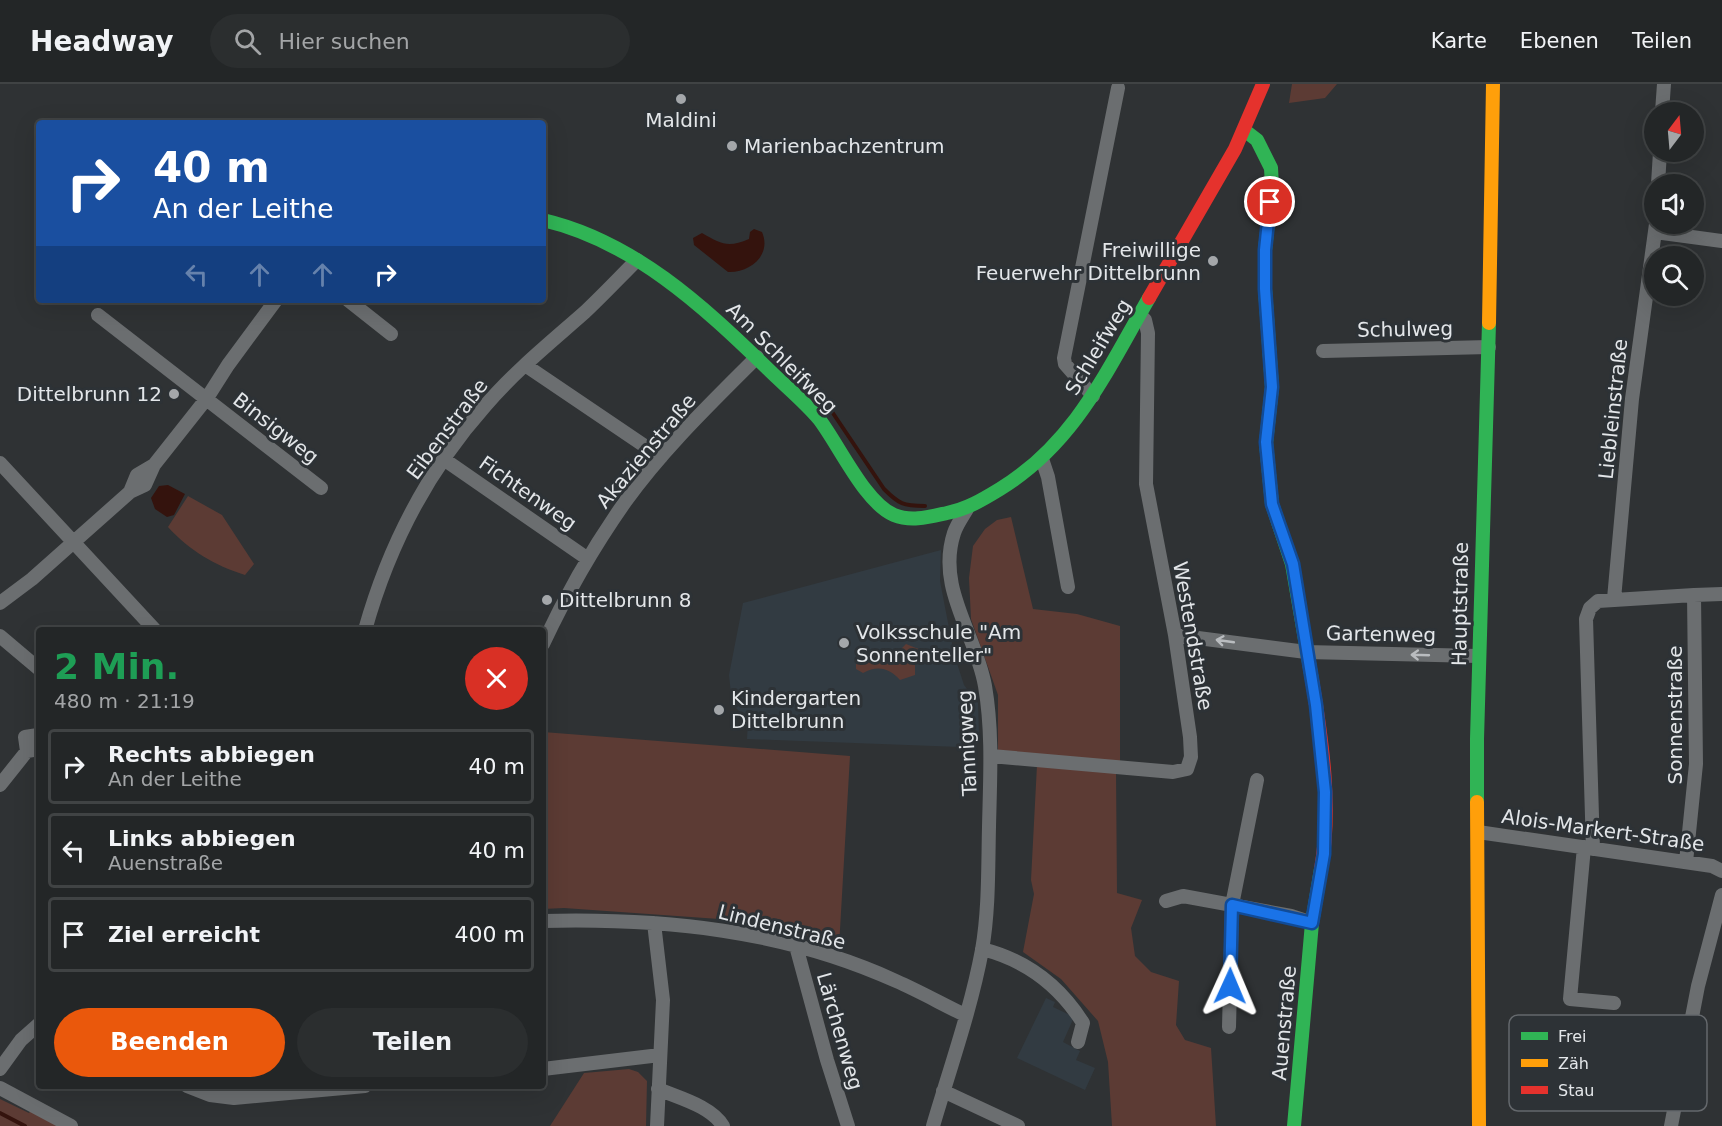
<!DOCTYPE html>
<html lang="de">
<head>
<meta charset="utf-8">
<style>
  :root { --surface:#232627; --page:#2b2e2f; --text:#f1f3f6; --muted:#a3a5a7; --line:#404344; --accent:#ea580c }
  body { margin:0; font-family:"DejaVu Sans",sans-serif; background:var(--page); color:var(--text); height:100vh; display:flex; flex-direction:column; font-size:22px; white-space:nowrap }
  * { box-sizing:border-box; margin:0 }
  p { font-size:20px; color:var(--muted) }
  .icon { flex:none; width:33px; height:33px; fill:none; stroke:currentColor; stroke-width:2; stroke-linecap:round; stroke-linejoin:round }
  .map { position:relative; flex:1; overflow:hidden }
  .sheet { position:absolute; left:36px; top:543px; width:510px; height:462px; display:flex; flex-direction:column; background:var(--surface); border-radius:6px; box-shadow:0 6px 24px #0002,0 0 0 2px var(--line) }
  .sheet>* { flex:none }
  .hud { position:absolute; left:36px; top:36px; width:510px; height:183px; border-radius:6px; box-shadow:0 6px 24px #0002,0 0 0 2px var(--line); background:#1a4fa0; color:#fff; overflow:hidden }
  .needle { width:39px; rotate:16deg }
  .tools { position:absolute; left:1644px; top:18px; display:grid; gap:12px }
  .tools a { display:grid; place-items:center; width:60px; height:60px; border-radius:50%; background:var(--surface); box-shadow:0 6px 24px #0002,0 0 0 2px var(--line); font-size:30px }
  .pin { position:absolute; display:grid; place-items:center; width:51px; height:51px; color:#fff; margin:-26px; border:3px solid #fff; border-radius:50%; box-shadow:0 2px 6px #0007 }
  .me { position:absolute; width:66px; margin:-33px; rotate:1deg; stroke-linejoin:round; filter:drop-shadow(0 0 4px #0008) }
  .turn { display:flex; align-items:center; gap:21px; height:126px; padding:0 18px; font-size:27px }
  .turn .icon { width:78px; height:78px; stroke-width:2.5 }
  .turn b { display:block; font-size:42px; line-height:51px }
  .lanes { display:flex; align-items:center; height:57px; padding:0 18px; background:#0003; justify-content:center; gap:30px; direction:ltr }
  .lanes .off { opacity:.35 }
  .round { display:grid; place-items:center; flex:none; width:63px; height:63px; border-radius:32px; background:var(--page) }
  .summary { display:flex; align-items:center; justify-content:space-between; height:102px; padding:0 18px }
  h1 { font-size:36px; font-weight:800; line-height:45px; color:#1e9e55 }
  .action { display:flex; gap:12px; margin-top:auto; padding:12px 18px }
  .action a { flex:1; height:69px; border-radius:36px; background:var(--accent); color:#fff; font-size:24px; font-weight:800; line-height:69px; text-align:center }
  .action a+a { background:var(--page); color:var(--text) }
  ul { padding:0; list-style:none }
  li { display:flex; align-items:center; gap:18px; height:75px; margin:0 12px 9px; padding:0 6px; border:3px solid var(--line); border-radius:6px }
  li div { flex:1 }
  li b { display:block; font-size:22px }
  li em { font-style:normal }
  header { display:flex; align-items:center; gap:36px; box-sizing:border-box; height:84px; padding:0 30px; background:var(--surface); border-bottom:2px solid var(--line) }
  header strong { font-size:28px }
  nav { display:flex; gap:33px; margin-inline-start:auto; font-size:21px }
  .search { width:420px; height:54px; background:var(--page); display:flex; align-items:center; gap:15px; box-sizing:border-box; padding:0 21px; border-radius:33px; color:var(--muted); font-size:22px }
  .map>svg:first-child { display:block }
  .built { fill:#323b42 }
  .green { fill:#5c3b34 }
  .water { fill:#34130d }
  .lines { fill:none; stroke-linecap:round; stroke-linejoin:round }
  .stream { stroke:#34130d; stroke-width:4 }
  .street { stroke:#6b6e70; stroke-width:14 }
  .fast { stroke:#30b455; stroke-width:14 }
  .slow { stroke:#ff9f0a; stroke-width:14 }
  .jam { stroke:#e5322d; stroke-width:14 }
  .oneway { stroke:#b9bcbf }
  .route-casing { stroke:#114b97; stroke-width:15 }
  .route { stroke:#1a73e8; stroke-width:10 }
  .poi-dot { fill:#a4a7aa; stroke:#2d3236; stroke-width:2 }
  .labels { text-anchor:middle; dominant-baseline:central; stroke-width:6; stroke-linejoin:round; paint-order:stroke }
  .poi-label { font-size:20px; fill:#e3e6e9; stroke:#2d3236; text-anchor:start }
  .street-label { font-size:20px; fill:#e3e6e9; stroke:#2d3236 }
  .key { fill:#2d3236; stroke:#64686c; stroke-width:1.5 }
  .key-label { font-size:16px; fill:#e3e6e9 }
</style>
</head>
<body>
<header>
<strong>Headway</strong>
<div class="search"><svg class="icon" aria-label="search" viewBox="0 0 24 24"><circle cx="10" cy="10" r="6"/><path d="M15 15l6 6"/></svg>Hier suchen</div>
<nav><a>Karte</a><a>Ebenen</a><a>Teilen</a></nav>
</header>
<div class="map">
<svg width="1722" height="1042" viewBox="0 0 1722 1042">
  <rect width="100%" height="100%" fill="#2f3234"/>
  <!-- built -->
  <path class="built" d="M 941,466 L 940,497 L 954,570 L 964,601 L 978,619 L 979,650 L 972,660 L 960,663 L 747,655 L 748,636 L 732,620 L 729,591 L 743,519 Z
    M 1046,914 L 1055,918 L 1053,923 L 1074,933 L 1063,958 L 1080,967 L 1076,976 L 1095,984 L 1085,1006 L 1017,974 Z"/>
  <!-- green -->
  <path class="green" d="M 1292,0 L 1337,0 L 1325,14 L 1289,19 Z
    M 188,412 L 222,431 L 254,480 L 245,491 C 214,481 190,467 168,443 Z
    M 1011,433 L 1033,525 L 1077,530 L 1120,542 L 1120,681 L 998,670 L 998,611 L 971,535 L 969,494 L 973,462 L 985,445 L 997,436 Z
    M 906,560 L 921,566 L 921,570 L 915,577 L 915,591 L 900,596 C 889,584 878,581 863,589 L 856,585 L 856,570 L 858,569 L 897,569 Z
    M 543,648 L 850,672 L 839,863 L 759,841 L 719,835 L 564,824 L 543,825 Z
    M 1037,681 L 1116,687 L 1117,809 L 1142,816 L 1131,844 L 1135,872 L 1151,888 L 1179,897 L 1176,941 L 1185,956 L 1211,964 L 1216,1042 L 1112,1042 L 1108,978 L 1098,937 L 1061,895 L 1023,868 L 1034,810 L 1031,796 Z
    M 629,985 L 638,988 L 647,997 L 646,1042 L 550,1042 L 584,989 Z
    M 0,1015 L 29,1029 L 31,1026 L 62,1042 L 0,1042 Z"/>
  <!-- water -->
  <path class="water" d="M 754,145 L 762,148 C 772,171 750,189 728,188 L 694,161 L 693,154 L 702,149 C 721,160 728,164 749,155 L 750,148 Z
    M 168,401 L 185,410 L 174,431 L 167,433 L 155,425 L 151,414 L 159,402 Z"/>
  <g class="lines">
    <!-- stream -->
    <path class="stream" d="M 814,301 L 884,405 C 899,420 903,422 925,422
      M 0,1029 L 25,1042"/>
    <!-- street -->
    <path class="street" d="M 1662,28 L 1664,0
      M 1658,100 L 1660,68
      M 1655,148 L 1722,157
      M 348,216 L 391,250
      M 98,231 L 321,404
      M 1323,267 L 1489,263
      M 525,281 L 661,373
      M 1093,312 L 1065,280 L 1064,274 L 1118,4
      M 1042,375 L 1048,393 L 1068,503
      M 445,376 L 588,475
      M 0,379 L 155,546
      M 154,381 L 207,314 L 228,281 L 276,216
      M 1614,515 L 1632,315 L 1656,140
      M 0,519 L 32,495 L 130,408 L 145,401 L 154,381 L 137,391 L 130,408
      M 365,546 C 388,464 428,386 485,322 C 515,287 551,258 585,228 C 603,211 620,193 637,176
      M 1175,551 L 1306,568 L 1478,572
      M 0,552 L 39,585
      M 543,560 C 566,511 594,462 625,418 C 663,365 711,319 757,273
      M 39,656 L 38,651 L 25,653 L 27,667 L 39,665
      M 991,672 L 1173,688 L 1187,685 L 1191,673 L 1190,653 L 1175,551 L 1146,400 L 1148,249 L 1145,236 L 1140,231
      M 0,701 L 27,667
      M 1478,748 L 1712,782 L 1722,787
      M 1584,763 L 1570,915 L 1614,919
      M 1593,765 L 1586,535 L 1590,524 L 1598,517 L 1694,511
      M 1686,778 L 1696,680 L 1694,511 L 1722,510
      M 1166,817 L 1183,812 L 1291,832 L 1312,839
      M 543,837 C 664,834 784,846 896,897 C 919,907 942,920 965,931
      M 654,839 L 663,916 L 657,1042
      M 796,862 L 827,976 L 848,1042
      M 982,865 C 1026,876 1059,901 1083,939 L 1078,958
      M 1229,943 L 1232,821 L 1257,696
      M 0,985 L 21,956 L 39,940
      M 543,985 L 660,971
      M 187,1002 L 210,1011 L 234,1014 L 365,1002
      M 0,1004 L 71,1042
      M 658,1005 C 679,1014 711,1022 723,1042
      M 943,1007 L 1018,1042
      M 933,1042 C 950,984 971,925 982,866 C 989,826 988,784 989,743 C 990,696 993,649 985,602 C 976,550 936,504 954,449 C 957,440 963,432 967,425
      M 1671,1042 L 1698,902 L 1722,811"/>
    <!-- fast -->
    <path class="fast" d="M 1244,46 L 1257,56 L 1271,84 L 1272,102 L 1265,166 L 1265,205 L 1272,303 L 1266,359 L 1272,420 L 1292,480 L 1312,596
      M 543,136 C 633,157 702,221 767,284 C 784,301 804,317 819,335 C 839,361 865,419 894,431 C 911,438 929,433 947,429 C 967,425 982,416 1000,405 C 1075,359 1106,288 1149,214
      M 1477,718 L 1477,655 L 1489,239
      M 1294,1042 L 1312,839 L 1321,785"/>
    <!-- slow -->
    <path class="slow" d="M 1489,239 L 1493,0
      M 1477,718 L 1479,1042"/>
    <!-- jam -->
    <path class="jam" d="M 1149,214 L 1235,65 L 1263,0
      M 1312,596 C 1322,656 1332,724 1321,785"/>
  </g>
  <!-- one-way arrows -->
  <defs><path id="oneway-shaft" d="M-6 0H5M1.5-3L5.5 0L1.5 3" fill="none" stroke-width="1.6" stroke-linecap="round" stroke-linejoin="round" transform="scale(1.5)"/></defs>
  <g class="oneway">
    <use href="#oneway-shaft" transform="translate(1225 557) rotate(-172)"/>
    <use href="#oneway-shaft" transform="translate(1420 571) rotate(-178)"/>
  </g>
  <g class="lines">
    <defs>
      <path id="route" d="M 1230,902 L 1232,821 L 1312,839 L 1324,770 L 1325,708 L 1316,621 L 1293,480 L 1272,420 L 1266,358 L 1272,303 L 1265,205 L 1265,166 L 1270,118"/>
    </defs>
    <!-- route casing -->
    <use href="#route" class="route-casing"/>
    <!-- route -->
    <use href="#route" class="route"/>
  </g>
  <!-- markers -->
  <g class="poi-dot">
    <circle cx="681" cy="15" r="6"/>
    <circle cx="732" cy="62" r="6"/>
    <circle cx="1213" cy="177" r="6"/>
    <circle cx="174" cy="310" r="6"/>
    <circle cx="547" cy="516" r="6"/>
    <circle cx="844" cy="559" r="6"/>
    <circle cx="719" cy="626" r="6"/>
  </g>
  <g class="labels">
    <!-- poi labels -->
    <g class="poi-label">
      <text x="681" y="36" text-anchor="middle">Maldini</text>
      <text x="744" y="62">Marienbachzentrum</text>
      <text x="1201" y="166" text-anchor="end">Freiwillige<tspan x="1201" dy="23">Feuerwehr Dittelbrunn</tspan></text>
      <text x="162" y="310" text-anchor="end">Dittelbrunn 12</text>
      <text x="559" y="516">Dittelbrunn 8</text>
      <text x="856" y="548">Volksschule "Am<tspan x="856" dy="23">Sonnenteller"</tspan></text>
      <text x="731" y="614">Kindergarten<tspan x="731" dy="23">Dittelbrunn</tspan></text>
    </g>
    <!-- street labels -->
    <g class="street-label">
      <text transform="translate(1405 245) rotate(-1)">Schulweg</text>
      <text transform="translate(1098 263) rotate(-59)">Schleifweg</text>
      <text transform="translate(782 274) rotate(45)">Am Schleifweg</text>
      <text transform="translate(1613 325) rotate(-84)">Liebleinstraße</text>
      <text transform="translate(276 344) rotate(38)">Binsigweg</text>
      <text transform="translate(447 345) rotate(-53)">Eibenstraße</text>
      <text transform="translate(646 367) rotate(-50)">Akazienstraße</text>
      <text transform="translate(528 409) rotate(35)">Fichtenweg</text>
      <text transform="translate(1460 520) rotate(-89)">Hauptstraße</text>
      <text transform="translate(1381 550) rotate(1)">Gartenweg</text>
      <text transform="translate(1193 552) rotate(80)">Westendstraße</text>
      <text transform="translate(1675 631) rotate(-90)">Sonnenstraße</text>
      <text transform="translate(967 659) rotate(-93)">Tannigweg</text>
      <text transform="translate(1603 746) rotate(8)">Alois-Markert-Straße</text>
      <text transform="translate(782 843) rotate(14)">Lindenstraße</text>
      <text transform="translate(1284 939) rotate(-85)">Auenstraße</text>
      <text transform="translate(840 947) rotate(74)">Lärchenweg</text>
    </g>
  </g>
  <!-- legend -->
  <rect x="1509" y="931" width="198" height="96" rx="9" class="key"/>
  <rect x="1521" y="948" width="27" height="8" fill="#30b455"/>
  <rect x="1521" y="975" width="27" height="8" fill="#ff9f0a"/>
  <rect x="1521" y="1002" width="27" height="8" fill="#e5322d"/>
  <g class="key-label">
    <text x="1558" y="958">Frei</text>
    <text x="1558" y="985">Zäh</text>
    <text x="1558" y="1012">Stau</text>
  </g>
</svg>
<div class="tools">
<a><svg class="needle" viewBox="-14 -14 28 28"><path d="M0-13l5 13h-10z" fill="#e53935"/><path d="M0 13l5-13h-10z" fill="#a3a5a7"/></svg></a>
<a><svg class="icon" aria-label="sound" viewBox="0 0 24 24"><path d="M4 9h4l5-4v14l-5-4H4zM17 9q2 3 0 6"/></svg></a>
<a><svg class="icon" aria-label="search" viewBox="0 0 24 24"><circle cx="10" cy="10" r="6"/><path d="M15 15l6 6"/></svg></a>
</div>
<div class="pin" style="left:1270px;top:118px;background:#d93025"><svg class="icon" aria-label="arrive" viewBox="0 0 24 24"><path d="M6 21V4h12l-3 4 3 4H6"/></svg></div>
<svg class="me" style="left:1230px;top:902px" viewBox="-20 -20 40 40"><path d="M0-17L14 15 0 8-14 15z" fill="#1a73e8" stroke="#fff" stroke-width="4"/></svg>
<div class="hud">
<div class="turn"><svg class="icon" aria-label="right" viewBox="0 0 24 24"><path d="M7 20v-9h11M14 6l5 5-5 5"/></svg><div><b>40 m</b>An der Leithe</div></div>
<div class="lanes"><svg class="icon off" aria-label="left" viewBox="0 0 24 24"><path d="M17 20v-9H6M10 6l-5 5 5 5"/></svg><svg class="icon off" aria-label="ahead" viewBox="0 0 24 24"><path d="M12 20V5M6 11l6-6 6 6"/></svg><svg class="icon off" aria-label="ahead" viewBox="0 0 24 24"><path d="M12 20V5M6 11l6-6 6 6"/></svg><svg class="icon" aria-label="right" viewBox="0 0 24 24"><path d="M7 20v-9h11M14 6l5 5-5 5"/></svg></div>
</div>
<section class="sheet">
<div class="summary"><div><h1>2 Min.</h1><p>480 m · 21:19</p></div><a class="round" style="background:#d93025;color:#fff"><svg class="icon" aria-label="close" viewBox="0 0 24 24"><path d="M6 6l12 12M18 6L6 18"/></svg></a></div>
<ul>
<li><svg class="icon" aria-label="right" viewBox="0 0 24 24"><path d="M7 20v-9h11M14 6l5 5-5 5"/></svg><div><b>Rechts abbiegen</b><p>An der Leithe</p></div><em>40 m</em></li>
<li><svg class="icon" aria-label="left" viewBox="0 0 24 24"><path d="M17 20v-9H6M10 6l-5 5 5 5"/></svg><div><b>Links abbiegen</b><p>Auenstraße</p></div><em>40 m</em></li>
<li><svg class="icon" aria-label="arrive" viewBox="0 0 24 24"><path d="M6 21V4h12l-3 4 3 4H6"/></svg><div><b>Ziel erreicht</b></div><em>400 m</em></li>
</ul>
<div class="action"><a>Beenden</a><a>Teilen</a></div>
</section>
</div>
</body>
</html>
